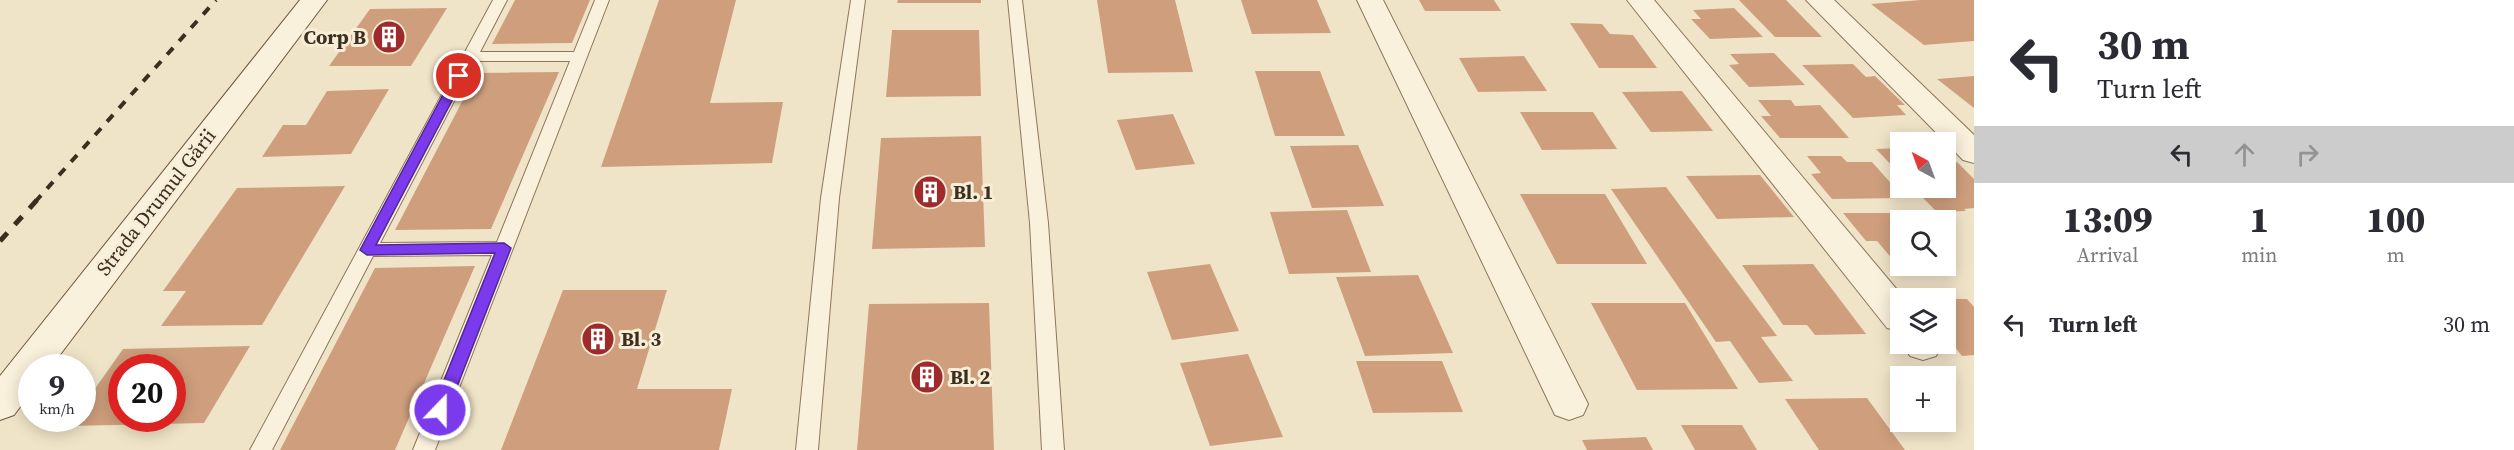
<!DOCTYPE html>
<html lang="en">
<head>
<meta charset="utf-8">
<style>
  :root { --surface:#fff; --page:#f7f7f7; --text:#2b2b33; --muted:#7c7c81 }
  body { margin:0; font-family:"Source Serif 4",serif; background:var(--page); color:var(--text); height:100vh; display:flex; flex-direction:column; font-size:22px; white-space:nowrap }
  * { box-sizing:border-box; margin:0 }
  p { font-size:20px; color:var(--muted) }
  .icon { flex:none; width:33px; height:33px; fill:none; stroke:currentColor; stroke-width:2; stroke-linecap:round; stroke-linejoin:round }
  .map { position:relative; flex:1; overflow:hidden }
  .drawer { display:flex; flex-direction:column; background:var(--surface); width:540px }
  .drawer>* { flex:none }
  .guide { background:#fff; color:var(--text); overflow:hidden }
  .needle { width:39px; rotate:319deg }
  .controls { position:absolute; left:1890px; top:132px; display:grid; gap:12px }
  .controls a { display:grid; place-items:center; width:66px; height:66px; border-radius:0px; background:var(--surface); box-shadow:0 3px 15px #0003; font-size:30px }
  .speed { position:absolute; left:18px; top:354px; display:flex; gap:12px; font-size:30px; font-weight:700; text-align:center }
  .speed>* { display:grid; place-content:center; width:78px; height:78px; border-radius:50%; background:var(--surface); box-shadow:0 3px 15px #0003; line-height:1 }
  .speed small { font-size:15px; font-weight:400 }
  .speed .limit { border:9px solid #d22; background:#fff; color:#111 }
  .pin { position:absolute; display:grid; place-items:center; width:51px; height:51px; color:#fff; margin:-26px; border:3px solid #fff; border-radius:50%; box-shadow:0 2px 6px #0007 }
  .me { position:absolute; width:66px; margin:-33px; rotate:22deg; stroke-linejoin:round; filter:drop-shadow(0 0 4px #0008) }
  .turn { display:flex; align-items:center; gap:21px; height:126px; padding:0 24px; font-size:27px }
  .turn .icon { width:78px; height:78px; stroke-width:2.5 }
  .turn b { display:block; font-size:42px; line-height:51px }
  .lanes { display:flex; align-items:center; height:57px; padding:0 24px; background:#0003; justify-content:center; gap:30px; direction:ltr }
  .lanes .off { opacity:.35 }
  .eta { display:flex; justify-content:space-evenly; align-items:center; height:102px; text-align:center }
  .eta b { font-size:36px; font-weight:800; line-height:42px }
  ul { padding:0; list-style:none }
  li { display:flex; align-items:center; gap:18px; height:78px; padding:0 24px }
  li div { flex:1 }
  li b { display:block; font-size:22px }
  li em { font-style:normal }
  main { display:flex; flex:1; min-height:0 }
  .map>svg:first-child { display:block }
  .building { fill:#cf9f7d; fill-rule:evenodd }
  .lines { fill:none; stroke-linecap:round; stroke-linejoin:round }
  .lane-casing { stroke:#8d765c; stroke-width:2 }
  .street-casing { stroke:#8d765c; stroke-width:2 }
  .secondary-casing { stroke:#6f573f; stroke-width:2 }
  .lane { fill:#faf1dc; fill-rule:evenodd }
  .street { fill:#faf1dc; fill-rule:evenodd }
  .secondary { fill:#faf1dc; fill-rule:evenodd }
  .rail-far1 { stroke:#3d2e20; stroke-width:4; stroke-dasharray:9 9; stroke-linecap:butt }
  .rail { stroke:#3d2e20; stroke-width:5; stroke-dasharray:11 11; stroke-linecap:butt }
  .route { fill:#7c3aed; stroke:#51269a; stroke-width:1.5 }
  .labels { text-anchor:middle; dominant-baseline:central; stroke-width:6; stroke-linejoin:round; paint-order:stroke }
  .poi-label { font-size:20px; font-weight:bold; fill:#3d2e20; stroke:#f7eed8; text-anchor:start }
  .street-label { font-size:20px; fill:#3d2e20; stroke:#f7eed8 }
</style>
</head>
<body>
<main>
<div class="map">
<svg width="1974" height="450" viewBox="0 0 1974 450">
  <rect width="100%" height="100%" fill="#f0e4c8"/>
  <!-- building -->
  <path class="building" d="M 515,0 L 590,0 L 572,43 L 492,44 Z
    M 659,0 L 736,0 L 710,103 L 783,102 L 772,163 L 601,167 Z
    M 898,0 L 981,0 L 981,3 L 897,3 Z
    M 1097,0 L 1175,0 L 1193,72 L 1108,73 Z
    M 1241,0 L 1317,0 L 1331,33 L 1252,34 Z
    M 1419,0 L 1494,0 L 1501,11 L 1425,11 Z
    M 1739,0 L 1786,0 L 1822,37 L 1775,37 Z
    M 1921,0 L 1974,0 L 1974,41 L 1924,45 L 1871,4 Z
    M 447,8 L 411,66 L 329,66 L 370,9 Z
    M 1734,8 L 1763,37 L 1710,39 L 1691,19 L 1701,19 L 1693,10 Z
    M 1570,23 L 1602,24 L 1610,34 L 1633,35 L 1657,68 L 1599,68 Z
    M 892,30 L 979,30 L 981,96 L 886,97 Z
    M 1774,53 L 1805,85 L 1749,87 L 1729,65 L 1739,64 L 1730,54 Z
    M 1524,56 L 1547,91 L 1478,92 L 1459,58 Z
    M 1853,64 L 1866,77 L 1875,76 L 1905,105 L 1897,105 L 1906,115 L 1853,118 L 1802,65 Z
    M 1255,71 L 1320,71 L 1345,136 L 1275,136 Z
    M 559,72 L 491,229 L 395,230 L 477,73 Z
    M 1974,76 L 1974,108 L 1937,79 Z
    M 389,89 L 351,154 L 262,157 L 283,125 L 306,125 L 327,91 Z
    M 1682,91 L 1713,131 L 1651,132 L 1622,92 Z
    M 1758,100 L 1791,100 L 1795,106 L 1820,105 L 1849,138 L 1780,138 L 1761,116 L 1771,116 Z
    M 1520,112 L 1593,112 L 1617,149 L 1542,150 Z
    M 1173,114 L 1195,164 L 1136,170 L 1117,120 Z
    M 981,136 L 985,247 L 872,249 L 881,138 Z
    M 1358,145 L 1384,206 L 1312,208 L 1290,146 Z
    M 1900,148 L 1900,174 L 1876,149 Z
    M 1807,156 L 1841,156 L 1847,162 L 1872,162 L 1904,198 L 1832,199 L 1811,174 L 1821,173 Z
    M 1946,162 L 1957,162 L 1974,179 L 1974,208 L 1964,209 L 1966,211 L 1937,212 L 1913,188 L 1946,188 Z
    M 1760,175 L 1794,217 L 1717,219 L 1686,176 Z
    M 345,186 L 262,325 L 161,326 L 186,291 L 163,291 L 237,188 Z
    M 1666,187 L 1777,336 L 1761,337 L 1793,381 L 1759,383 L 1730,341 L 1716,342 L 1611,189 Z
    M 1520,194 L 1605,194 L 1647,264 L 1557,264 Z
    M 1347,210 L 1371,272 L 1289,274 L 1270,212 Z
    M 1843,213 L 1917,213 L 1924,220 L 1900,220 L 1900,261 L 1894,261 L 1877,241 L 1866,241 Z
    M 1210,264 L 1239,331 L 1172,340 L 1147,272 Z
    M 1813,264 L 1866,334 L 1815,335 L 1807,325 L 1783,325 L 1742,265 Z
    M 475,266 L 395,450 L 280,450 L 375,268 Z
    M 1418,275 L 1453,353 L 1365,356 L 1336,277 Z
    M 563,290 L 667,290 L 637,389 L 732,389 L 719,450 L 501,450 Z
    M 1946,299 L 1967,299 L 1974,307 L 1974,355 L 1962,356 L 1946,336 Z
    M 989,303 L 994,450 L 857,450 L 869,304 Z
    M 1591,303 L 1685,303 L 1738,389 L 1637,390 Z
    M 250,346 L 204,423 L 69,426 L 74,418 L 82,418 L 82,407 L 123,349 ZM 122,368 L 172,368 L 172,418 L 122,418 Z
    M 1248,354 L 1283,437 L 1210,446 L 1180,363 Z
    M 1356,361 L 1442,361 L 1463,412 L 1373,413 Z
    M 1867,398 L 1905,450 L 1819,450 L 1785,399 Z
    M 1681,425 L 1742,425 L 1757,450 L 1695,450 Z
    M 1646,437 L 1653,450 L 1587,450 L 1582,440 Z"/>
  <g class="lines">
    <defs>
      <path id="lane" d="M 493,0 L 507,0 L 480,52 L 574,52 L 595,0 L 609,0 L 435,450 L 413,450 L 492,255 L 373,256 L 272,450 L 250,450 ZM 475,61 L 570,61 L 497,242 L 380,243 Z
        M 851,0 L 865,0 L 839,198 L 818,450 L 796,450 L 821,198 Z
        M 1008,0 L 1022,0 L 1048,223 L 1064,450 L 1042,450 L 1030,223 Z"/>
      <path id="street" d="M 1357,0 L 1383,0 L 1588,404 L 1583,415 L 1569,420 L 1555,415 Z
        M 1627,0 L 1654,0 L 1904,298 L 1900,298 L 1900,331 L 1887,328 Z
        M 1806,0 L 1834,0 L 1974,135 L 1974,163 L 1963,160 Z
        M 1903,344 L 1940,344 L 1941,346 L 1936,356 L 1923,360 L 1910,356 Z"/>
      <path id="secondary" d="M 300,0 L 327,0 L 50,368 L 32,368 L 32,391 L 14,415 L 0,420 L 0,376 Z"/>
    </defs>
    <!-- lane casing -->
    <use href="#lane" class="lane-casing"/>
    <!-- street casing -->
    <use href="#street" class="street-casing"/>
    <!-- secondary casing -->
    <use href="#secondary" class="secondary-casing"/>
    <!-- lane -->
    <use href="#lane" class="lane"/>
    <!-- street -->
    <use href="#street" class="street"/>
    <!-- secondary -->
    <use href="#secondary" class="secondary"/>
    <!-- rail-far1 -->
    <path class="rail-far1" d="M 35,202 L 216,0"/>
    <!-- rail -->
    <path class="rail" d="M 0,241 L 37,200"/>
  </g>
  <!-- route -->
  <path class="route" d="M 459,73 L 465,76 L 376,245 L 504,243 L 511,248 L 448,410 L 446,414 L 440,416 L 434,414 L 432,410 L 495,253 L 367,255 L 360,250 L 453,76 Z"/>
  <!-- icons -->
  <defs>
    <symbol id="building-disc" viewBox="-11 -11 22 22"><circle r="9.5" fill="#9e2a2b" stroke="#f7eed8"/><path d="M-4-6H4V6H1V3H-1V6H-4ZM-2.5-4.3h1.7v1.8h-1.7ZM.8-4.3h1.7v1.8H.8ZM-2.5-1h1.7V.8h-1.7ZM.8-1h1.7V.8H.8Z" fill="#fff"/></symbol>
  </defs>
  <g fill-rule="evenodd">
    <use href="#building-disc" x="370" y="18" width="38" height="38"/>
    <use href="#building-disc" x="911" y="173" width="38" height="38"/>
    <use href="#building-disc" x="579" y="320" width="38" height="38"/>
    <use href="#building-disc" x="908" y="358" width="38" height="38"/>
  </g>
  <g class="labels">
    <!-- poi labels -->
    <g class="poi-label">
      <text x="366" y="37" text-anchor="end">Corp B</text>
      <text x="953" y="192">Bl. 1</text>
      <text x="621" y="339">Bl. 3</text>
      <text x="950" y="377">Bl. 2</text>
    </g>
    <!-- street labels -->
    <g class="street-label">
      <text transform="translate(156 202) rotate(-52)">Strada Drumul Gării</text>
    </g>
  </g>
</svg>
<div class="controls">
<a><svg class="needle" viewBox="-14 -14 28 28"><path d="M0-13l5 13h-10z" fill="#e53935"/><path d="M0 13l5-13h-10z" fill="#7c7c81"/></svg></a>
<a><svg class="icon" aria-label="search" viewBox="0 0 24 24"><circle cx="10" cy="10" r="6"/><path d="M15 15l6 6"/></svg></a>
<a><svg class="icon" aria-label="layers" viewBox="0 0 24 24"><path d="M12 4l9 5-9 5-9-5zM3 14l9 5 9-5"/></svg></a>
<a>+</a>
</div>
<div class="speed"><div>9<small>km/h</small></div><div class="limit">20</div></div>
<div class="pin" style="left:459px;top:76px;background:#d93025"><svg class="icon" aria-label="arrive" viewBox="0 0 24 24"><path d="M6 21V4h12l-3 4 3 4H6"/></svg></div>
<svg class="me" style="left:440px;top:410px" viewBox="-20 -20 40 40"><circle r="17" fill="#7c3aed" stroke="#fff" stroke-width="3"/><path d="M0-11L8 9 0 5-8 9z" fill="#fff"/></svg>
</div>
<section class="drawer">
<div class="guide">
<div class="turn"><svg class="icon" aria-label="left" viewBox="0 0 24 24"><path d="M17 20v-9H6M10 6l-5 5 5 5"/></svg><div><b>30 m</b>Turn left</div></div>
<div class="lanes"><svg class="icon" aria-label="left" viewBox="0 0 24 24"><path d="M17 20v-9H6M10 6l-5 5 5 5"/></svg><svg class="icon off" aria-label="ahead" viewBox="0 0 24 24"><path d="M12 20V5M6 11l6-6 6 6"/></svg><svg class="icon off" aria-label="right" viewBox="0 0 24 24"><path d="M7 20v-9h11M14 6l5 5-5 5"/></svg></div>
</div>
<div class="eta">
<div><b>13:09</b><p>Arrival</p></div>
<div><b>1</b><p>min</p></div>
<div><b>100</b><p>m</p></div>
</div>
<ul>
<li><svg class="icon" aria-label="left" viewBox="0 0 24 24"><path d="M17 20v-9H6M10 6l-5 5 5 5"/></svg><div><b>Turn left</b></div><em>30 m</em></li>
</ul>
</section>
</main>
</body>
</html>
